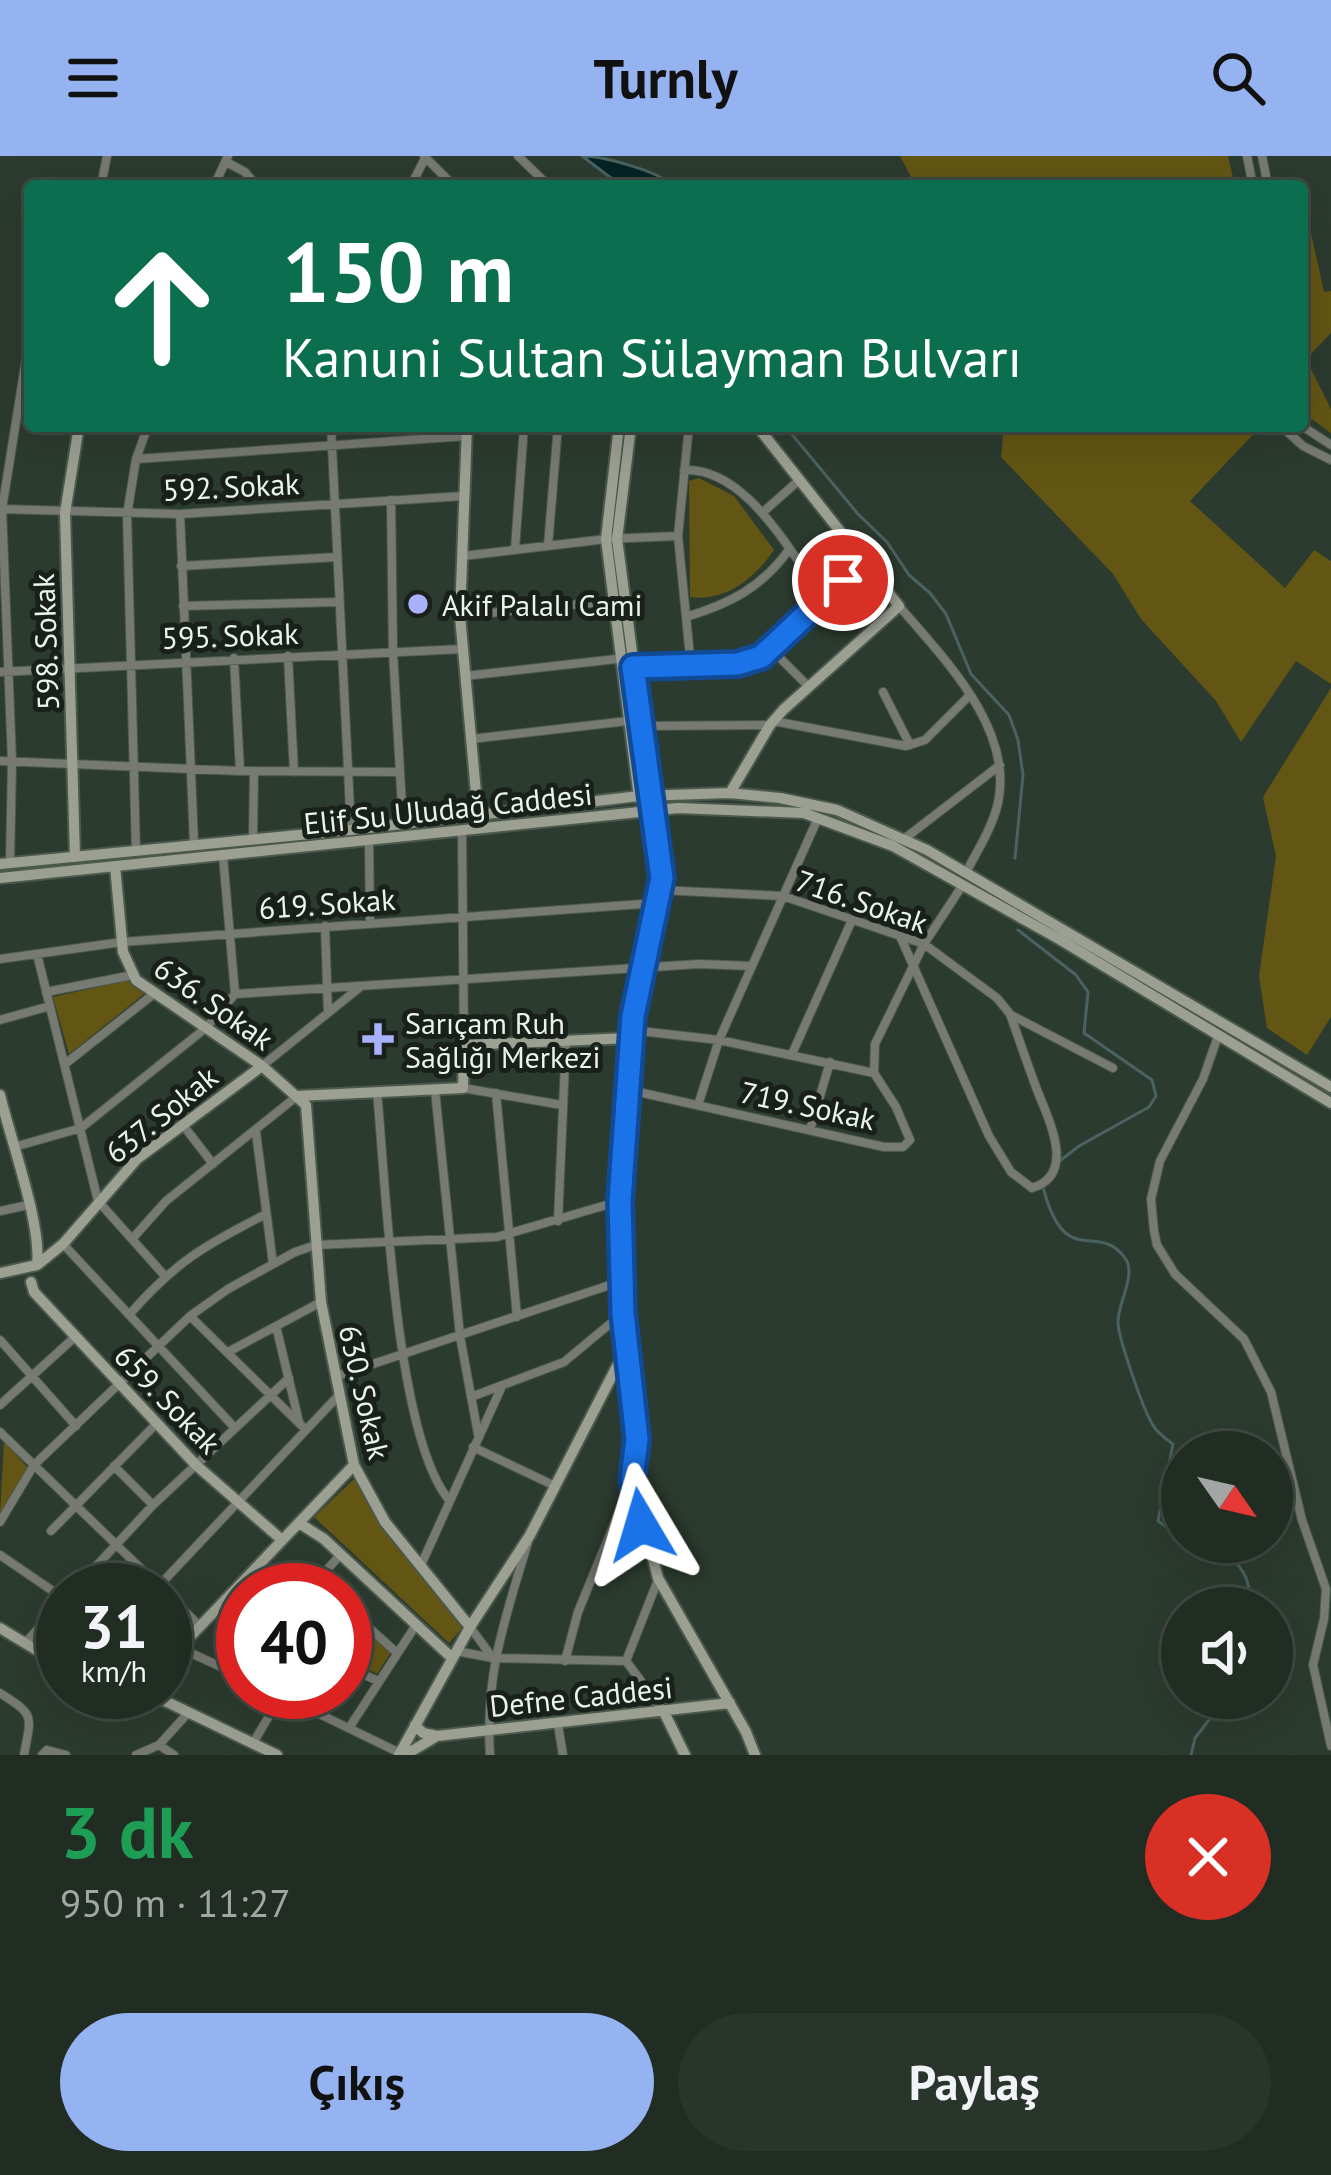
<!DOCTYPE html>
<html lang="tr">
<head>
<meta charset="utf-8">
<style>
  :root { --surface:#212c23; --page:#29342b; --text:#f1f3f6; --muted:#a2a7a6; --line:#3e4841; --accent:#95b2f1 }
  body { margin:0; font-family:"PT Sans",sans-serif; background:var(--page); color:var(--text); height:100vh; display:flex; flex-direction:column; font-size:45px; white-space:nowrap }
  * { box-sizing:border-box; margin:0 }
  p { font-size:39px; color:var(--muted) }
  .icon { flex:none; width:66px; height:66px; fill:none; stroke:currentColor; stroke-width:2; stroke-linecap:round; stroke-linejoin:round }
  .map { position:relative; height:1599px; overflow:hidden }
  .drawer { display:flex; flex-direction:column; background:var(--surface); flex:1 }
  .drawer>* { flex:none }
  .guide { position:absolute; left:24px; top:24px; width:1284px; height:252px; border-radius:12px; box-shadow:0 12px 48px #0002,0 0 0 3px var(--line); background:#0b6e4f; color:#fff; overflow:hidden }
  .needle { width:78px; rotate:124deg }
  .buttons { position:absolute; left:1161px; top:1275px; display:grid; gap:24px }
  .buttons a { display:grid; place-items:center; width:132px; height:132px; border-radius:50%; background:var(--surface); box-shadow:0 12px 48px #0002,0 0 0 3px var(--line); font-size:60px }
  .speed { position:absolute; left:36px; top:1407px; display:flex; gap:24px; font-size:60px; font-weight:700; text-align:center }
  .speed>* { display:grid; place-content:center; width:156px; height:156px; border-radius:50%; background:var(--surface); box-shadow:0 12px 48px #0002,0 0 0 3px var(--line); line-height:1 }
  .speed small { font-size:30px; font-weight:400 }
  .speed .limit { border:18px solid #d22; background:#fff; color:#111 }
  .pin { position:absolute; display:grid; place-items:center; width:102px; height:102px; color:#fff; margin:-51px; border:6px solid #fff; border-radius:50%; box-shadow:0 3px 12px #0007 }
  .me { position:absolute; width:132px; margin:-66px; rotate:353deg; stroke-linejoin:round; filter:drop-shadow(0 0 9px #0008) }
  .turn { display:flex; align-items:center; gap:42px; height:252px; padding:0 60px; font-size:54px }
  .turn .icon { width:156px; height:156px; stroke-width:2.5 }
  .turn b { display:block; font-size:84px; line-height:102px }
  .round { display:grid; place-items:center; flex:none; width:126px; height:126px; border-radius:63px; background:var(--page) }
  .summary { display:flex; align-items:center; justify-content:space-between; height:204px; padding:0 60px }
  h1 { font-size:72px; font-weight:700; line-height:90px; color:#1e9e55 }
  .action { display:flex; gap:24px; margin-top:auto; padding:24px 60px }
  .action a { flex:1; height:138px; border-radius:72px; background:var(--accent); color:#111; font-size:48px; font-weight:700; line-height:138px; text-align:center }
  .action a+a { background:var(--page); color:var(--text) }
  header { display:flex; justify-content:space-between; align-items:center; height:156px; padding:0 60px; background:var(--accent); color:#111; font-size:54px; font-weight:700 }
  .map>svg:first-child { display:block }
  .green { fill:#635614 }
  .water { fill:#052325; stroke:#4a6261; stroke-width:3 }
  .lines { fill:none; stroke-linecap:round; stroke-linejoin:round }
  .stream { stroke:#4a6261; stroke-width:3 }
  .street-casing { stroke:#4b594d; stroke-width:10 }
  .secondary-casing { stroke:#4b594d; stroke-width:14 }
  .street { stroke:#777a72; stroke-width:8 }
  .secondary { stroke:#9ca093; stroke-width:10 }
  .route-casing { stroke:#114b97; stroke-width:30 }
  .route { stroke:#1a73e8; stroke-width:21 }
  .poi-dot { fill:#a9b0fc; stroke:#19201a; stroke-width:4.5 }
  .labels { text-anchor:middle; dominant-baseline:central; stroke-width:10; stroke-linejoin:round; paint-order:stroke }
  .street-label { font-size:30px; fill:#ebf4ec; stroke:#19201a }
  .poi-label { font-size:30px; fill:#ebf4ec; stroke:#19201a; text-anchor:start }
</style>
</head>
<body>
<header><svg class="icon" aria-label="menu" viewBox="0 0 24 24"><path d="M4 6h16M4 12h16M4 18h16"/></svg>Turnly<svg class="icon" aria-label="search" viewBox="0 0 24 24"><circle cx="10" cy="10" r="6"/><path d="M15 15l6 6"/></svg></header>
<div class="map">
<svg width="1331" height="1599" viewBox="0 0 1331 1599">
  <rect width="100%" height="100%" fill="#2c3b2f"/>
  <!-- green -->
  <path class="green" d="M 900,0 L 1228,0 L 1235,30 L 916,30 Z
    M 1302,36 L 1324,136 L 1331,135 L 1331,177 L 1306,203 L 1331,253 L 1331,277 L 1302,256 Z
    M 1004,270 L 1261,270 L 1190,345 L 1285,432 L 1314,394 L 1331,405 L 1331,528 L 1296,505 L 1241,586 L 1216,545 L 1141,463 L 1113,418 L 1001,301 Z
    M 699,322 L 734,340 L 774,394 C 754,423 726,446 690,441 L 689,325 Z
    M 1331,532 L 1331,861 L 1307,899 L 1267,872 L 1259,820 L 1276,700 L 1263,641 Z
    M 129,824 L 144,838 L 69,898 L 53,841 Z
    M 4,1285 L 28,1312 L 0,1359 Z
    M 355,1322 L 373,1357 L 463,1471 L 449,1487 L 314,1361 Z
    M 345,1456 L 391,1496 L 377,1518 L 345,1502 Z"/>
  <!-- water -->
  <path class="water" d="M 582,0 C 603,0 658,15 674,30 L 615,25 Z"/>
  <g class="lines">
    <!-- stream -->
    <path class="stream" d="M 785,270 L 858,358 L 887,386 L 909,419 L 930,437 L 946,458 L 971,518 L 1009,559 L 1018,584 L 1023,619 L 1015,702
      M 1018,774 L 1076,819 L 1088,836 L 1084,877 L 1152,924 L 1156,940 L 1149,951 L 1079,990 L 1061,1004
      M 1043,1031 C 1065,1116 1098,1064 1125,1102 C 1137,1118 1118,1147 1118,1165 C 1117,1179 1144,1256 1153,1269 C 1157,1277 1165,1282 1173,1288 L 1158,1365 L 1170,1373 L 1182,1373
      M 1210,1386 L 1216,1396 C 1243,1404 1250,1424 1252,1452
      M 1191,1599 L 1195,1582 L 1226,1542"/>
    <defs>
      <path id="street" d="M 424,0 L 454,30
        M 518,0 L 549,30
        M 1247,0 L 1253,30
        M 1262,0 L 1268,30
        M 226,6 L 245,16 L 257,30
        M 101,30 L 107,0
        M 214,30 L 228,0
        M 411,30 L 425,2
        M 331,270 L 351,674
        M 689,270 L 678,380 L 691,511
        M 1281,270 L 1303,290 L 1331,304
        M 1302,270 L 1331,289
        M 136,303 L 467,280
        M 684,314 C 747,311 790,398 825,442
        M 391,344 L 393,496 L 403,668
        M 1,353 L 180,358 L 464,340
        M 762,357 L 797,326
        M 180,358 L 194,687
        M 548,390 L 558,270
        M 515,393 L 524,270
        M 463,400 L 606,383 L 678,380
        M 181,410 L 337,401
        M 183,450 L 338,446
        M 899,450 C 944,503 1014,572 998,647 C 992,672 978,694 966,716
        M 460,460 L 612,445
        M 686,461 C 729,448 761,432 788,395
        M 772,494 L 807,529
        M 288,500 L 294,616
        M 234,502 L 240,615
        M 633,511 L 737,508 L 761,501 L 861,405
        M 0,516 L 462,493
        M 465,520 L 625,502
        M 883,536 L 910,589
        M 773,565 L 906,590 L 925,584 L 969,540
        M 642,570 L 770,569
        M 471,583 L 628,565
        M 0,605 L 240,615 L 399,616
        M 462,675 L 464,889
        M 253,682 L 254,615
        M 904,683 L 1000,609
        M 369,685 L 370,766
        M 136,695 L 127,359 L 136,303 L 148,270
        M 10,707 L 12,605 L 2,353 L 27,197 L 30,197
        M 660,734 L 783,740 L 924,788 L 997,842 L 1010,858 C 1019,883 1027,907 1036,931 C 1046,959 1079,1018 1032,1032 L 1011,1016 L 989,980 L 900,780
        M 325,770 L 328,857
        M 37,798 L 98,1045 L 164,1119
        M 0,803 L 122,786 L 656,747
        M 46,836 L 133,819
        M 235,838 L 699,808 L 752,810
        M 1011,859 L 1113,912
        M 0,864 L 50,850
        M 631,874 L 719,884 L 874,917
        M 1218,880 L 1203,923 L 1160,1005 L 1151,1043 L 1154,1075 L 1157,1089 L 1175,1118 L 1244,1183 L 1271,1236 L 1302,1364 L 1326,1433 L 1324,1463 L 1313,1509 L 1331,1590
        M 792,898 L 852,764
        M 65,908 L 155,837
        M 262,910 L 359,832
        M 463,932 L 562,949
        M 625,933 L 884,991 L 903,991 L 910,984 L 896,951 L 874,917 L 875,888 L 924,788 L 962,730
        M 435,934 L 460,1180 L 478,1278
        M 377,936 C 386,1028 395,1279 449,1344
        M 496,937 L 517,1161
        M 698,949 L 719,884 L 818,662
        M 183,969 L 213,1008
        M 810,974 L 830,906
        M 256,976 L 273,1108
        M 14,991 L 81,972 L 207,871 L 235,838 L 223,700
        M 0,1055 L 28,1049
        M 558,1065 L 566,884
        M 132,1083 L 166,1045 L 296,941
        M 63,1088 L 234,1271
        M 129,1159 C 175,1106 205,1089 266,1058
        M 190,1160 L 306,1274
        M 276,1170 L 299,1266
        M 0,1184 L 76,1270
        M 228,1196 L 321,1146
        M 337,1220 L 622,1125
        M 471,1241 L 564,1206 L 623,1157
        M 0,1249 L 76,1180
        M 0,1276 L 163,1434
        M 473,1291 L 555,1330
        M 114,1310 L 153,1349
        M 0,1366 L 34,1309 L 190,1160 L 228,1133 L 295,1096 L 316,1089 L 497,1081 L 620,1045
        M 51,1375 L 156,1268
        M 0,1399 L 63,1442
        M 421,1409 L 502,1230
        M 658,1424 L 626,1505 L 664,1556
        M 74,1434 L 153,1349 L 289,1222
        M 155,1434 L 339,1239
        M 309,1434 L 341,1398
        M 165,1436 L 200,1470
        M 345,1450 L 397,1497
        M 470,1471 L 492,1501
        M 26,1486 L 63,1445
        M 180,1492 L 243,1521
        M 456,1495 L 493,1502 L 626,1505
        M 565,1505 L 578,1456 L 632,1324
        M 345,1510 L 378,1525
        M 234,1516 L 243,1506
        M 274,1536 L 400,1597
        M 0,1537 C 36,1560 31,1559 24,1599
        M 558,1569 L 563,1599
        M 349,1572 L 416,1469
        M 253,1587 L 281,1540
        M 159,1589 L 174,1599
        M 42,1599 L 47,1594 L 66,1599
        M 136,1599 L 159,1589 L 188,1557
        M 490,1599 C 485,1517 505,1463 528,1386"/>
      <path id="secondary" d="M 467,270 L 460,460 L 478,659
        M 619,270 L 606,383 L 639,642
        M 631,270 L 617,383 L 662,722 L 633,860 L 625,933 L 620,1045 L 623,1157 L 636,1272 L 632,1323 L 658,1422 L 746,1576 L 755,1599
        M 730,637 L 770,569 L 783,554 L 899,450 L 757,270
        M 75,701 L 65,357 L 79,270
        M 0,708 L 351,674 L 639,640 L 730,637 L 780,642 L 837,654 L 927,694 L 1331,931
        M 115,710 L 123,796 L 136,824 L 262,910 L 306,949 L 321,1146 L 354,1309 L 385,1366 L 470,1471
        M 0,722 L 678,652 L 804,657 L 893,690 L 1059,783 L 1331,947
        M 0,939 C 10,982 42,1069 37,1109
        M 297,940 L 463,932 L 464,889 L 630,882
        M 0,1117 L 37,1109 L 63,1088 L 137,1003 L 262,910
        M 31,1126 L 34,1136 L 196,1309 L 282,1384
        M 299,1367 L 324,1383 L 452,1502
        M 0,1472 L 63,1510
        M 165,1507 L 354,1309
        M 105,1536 L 165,1545 L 277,1599
        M 664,1556 L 685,1599
        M 437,1580 L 730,1547
        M 399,1599 L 470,1471 L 530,1379 L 617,1210 L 627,1201
        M 405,1599 L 437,1580 L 423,1577 L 415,1569"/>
    </defs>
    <!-- street casing -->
    <use href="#street" class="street-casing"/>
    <!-- secondary casing -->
    <use href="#secondary" class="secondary-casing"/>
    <!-- street -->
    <use href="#street" class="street"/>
    <!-- secondary -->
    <use href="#secondary" class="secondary"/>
  </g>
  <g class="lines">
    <defs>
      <path id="route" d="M 641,1369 L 632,1323 L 637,1283 L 623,1157 L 620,1045 L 633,860 L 662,722 L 633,511 L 737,508 L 761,501 L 843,424"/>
    </defs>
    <!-- route casing -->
    <use href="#route" class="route-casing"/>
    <!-- route -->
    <use href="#route" class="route"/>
  </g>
  <!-- markers -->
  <g class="poi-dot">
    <circle cx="418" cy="448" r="12"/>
    <path d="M372 865h12v12h12v12h-12v12h-12v-12h-12v-12h12z"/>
  </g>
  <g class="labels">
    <!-- street labels -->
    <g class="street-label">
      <text transform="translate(231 330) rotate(-3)">592. Sokak</text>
      <text transform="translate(230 479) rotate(-2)">595. Sokak</text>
      <text transform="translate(45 486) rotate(-92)">598. Sokak</text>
      <text transform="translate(448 652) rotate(-6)">Elif Su Uludağ Caddesi</text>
      <text transform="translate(862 745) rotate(19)">716. Sokak</text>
      <text transform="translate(327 747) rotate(-4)">619. Sokak</text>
      <text transform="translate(214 847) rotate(35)">636. Sokak</text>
      <text transform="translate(808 949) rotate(12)">719. Sokak</text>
      <text transform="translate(161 958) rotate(-39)">637. Sokak</text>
      <text transform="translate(365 1236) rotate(77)">630. Sokak</text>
      <text transform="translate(168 1243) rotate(46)">659. Sokak</text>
      <text transform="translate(581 1540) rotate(-6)">Defne Caddesi</text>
    </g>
    <!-- poi labels -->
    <g class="poi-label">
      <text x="442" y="448">Akif Palalı Cami</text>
      <text x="405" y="866">Sarıçam Ruh<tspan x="405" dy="34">Sağlığı Merkezi</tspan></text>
    </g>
  </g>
</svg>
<div class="buttons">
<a><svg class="needle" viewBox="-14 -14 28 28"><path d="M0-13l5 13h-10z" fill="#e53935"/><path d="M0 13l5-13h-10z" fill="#a2a7a6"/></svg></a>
<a><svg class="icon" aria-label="sound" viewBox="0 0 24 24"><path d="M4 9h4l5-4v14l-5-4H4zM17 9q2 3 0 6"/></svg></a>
</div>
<div class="speed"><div>31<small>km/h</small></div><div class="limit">40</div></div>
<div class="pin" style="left:843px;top:424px;background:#d93025"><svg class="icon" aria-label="arrive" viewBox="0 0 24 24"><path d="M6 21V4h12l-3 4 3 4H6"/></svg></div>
<svg class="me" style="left:641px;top:1369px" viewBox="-20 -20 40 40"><path d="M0-17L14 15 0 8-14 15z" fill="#1a73e8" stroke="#fff" stroke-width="4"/></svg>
<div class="guide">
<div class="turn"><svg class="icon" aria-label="ahead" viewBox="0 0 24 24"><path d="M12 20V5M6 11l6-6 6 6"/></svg><div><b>150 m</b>Kanuni Sultan Sülayman Bulvarı</div></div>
</div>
</div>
<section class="drawer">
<div class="summary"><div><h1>3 dk</h1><p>950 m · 11:27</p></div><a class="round" style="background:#d93025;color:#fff"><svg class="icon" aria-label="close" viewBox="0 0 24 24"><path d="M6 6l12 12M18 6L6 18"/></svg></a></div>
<div class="action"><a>Çıkış</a><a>Paylaş</a></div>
</section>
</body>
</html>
